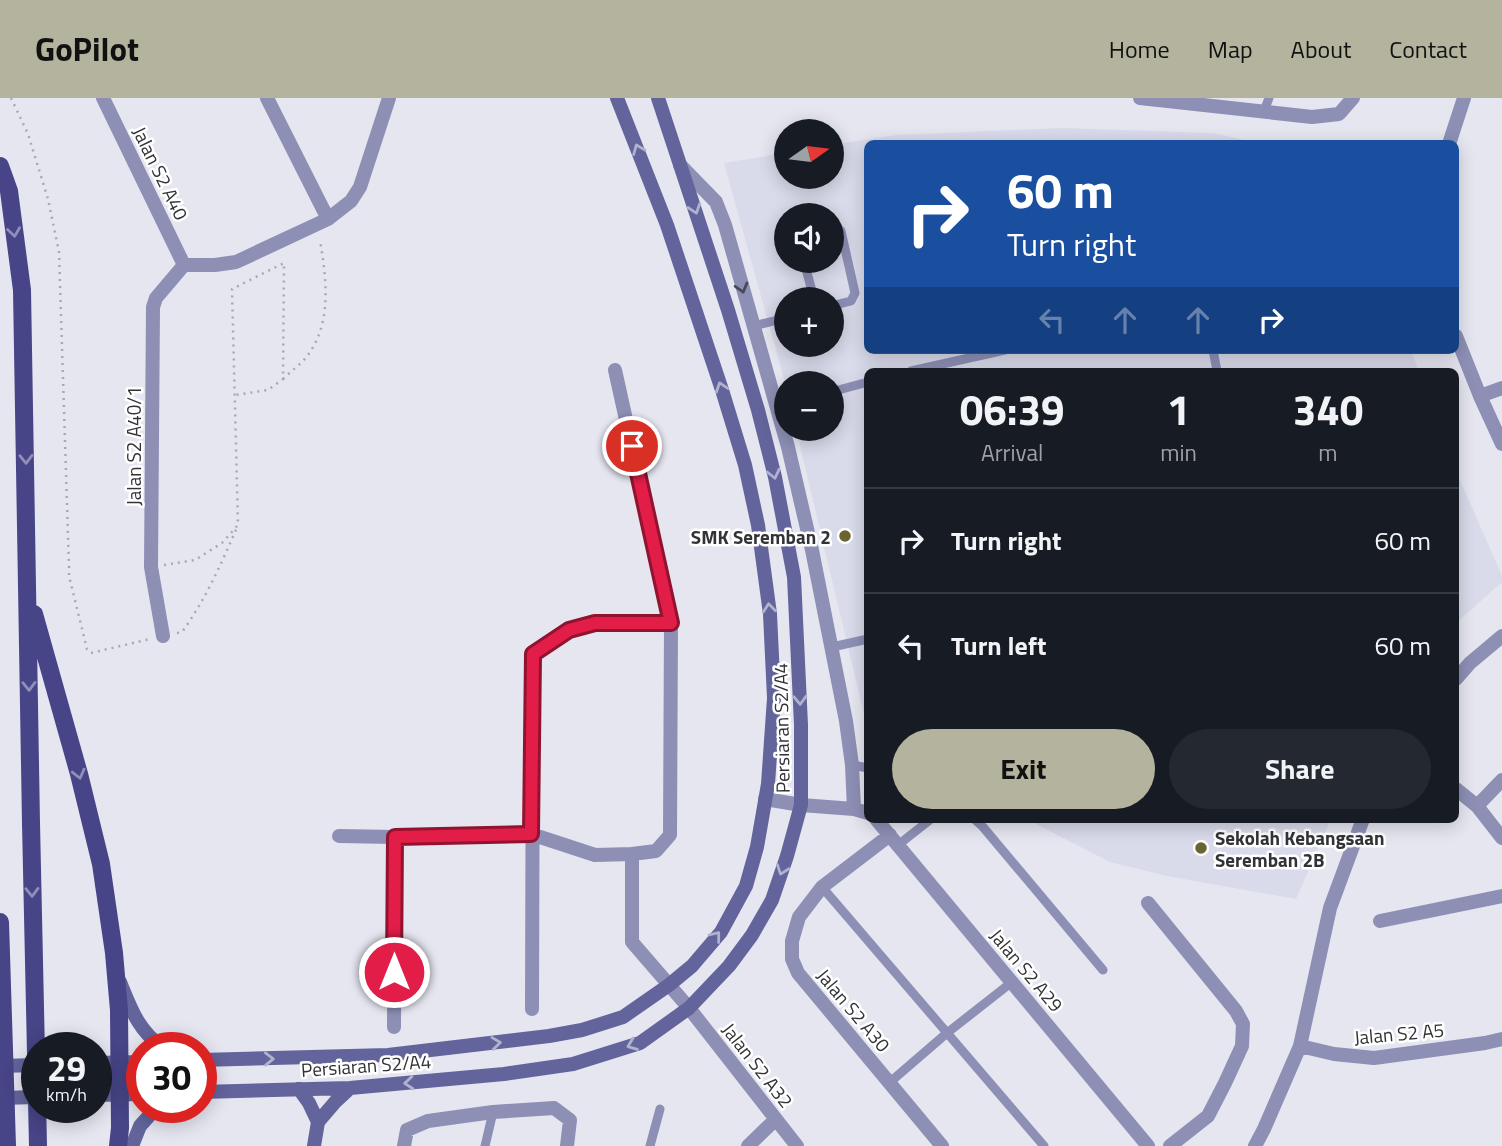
<!DOCTYPE html>
<html lang="en">
<head>
<meta charset="utf-8">
<style>
  :root { --surface:#171b24; --page:#242831; --text:#f1f3f6; --muted:#9ea1a6; --line:#363941; --accent:#b4b39d }
  body { margin:0; font-family:"Titillium Web",sans-serif; background:var(--page); color:var(--text); height:100vh; display:flex; flex-direction:column; font-size:26px; white-space:nowrap }
  * { box-sizing:border-box; margin:0 }
  p { font-size:23px; color:var(--muted) }
  .icon { flex:none; width:38px; height:38px; fill:none; stroke:currentColor; stroke-width:2; stroke-linecap:round; stroke-linejoin:round }
  .map { position:relative; flex:1; overflow:hidden }
  .sheet { position:absolute; left:864px; top:270px; width:595px; height:455px; display:flex; flex-direction:column; background:var(--surface); border-radius:10px; box-shadow:0 4px 18px #0003 }
  .sheet>* { flex:none }
  .guide { position:absolute; left:864px; top:42px; width:595px; height:214px; border-radius:10px; box-shadow:0 4px 18px #0003; background:#1a4fa0; color:#fff; overflow:hidden }
  .needle { width:46px; rotate:76deg }
  .controls { position:absolute; left:774px; top:21px; display:grid; gap:14px }
  .controls a { display:grid; place-items:center; width:70px; height:70px; border-radius:50%; background:var(--surface); box-shadow:0 4px 18px #0003; font-size:35px }
  .speed { position:absolute; left:21px; top:934px; display:flex; gap:14px; font-size:35px; font-weight:700; text-align:center }
  .speed>* { display:grid; place-content:center; width:91px; height:91px; border-radius:50%; background:var(--surface); box-shadow:0 4px 18px #0003; line-height:1 }
  .speed small { font-size:18px; font-weight:400 }
  .speed .limit { border:10px solid #d22; background:#fff; color:#111 }
  .pin { position:absolute; display:grid; place-items:center; width:60px; height:60px; color:#fff; margin:-30px; border:4px solid #fff; border-radius:50%; box-shadow:0 2px 7px #0007 }
  .me { position:absolute; width:77px; margin:-38px; rotate:0deg; stroke-linejoin:round; filter:drop-shadow(0 0 5px #0008) }
  .turn { display:flex; align-items:center; gap:24px; height:147px; padding:0 28px; font-size:32px }
  .turn .icon { width:91px; height:91px; stroke-width:2.5 }
  .turn b { display:block; font-size:49px; line-height:60px }
  .lanes { display:flex; align-items:center; height:66px; padding:0 28px; background:#0003; justify-content:center; gap:35px; direction:ltr }
  .lanes .off { opacity:.35 }
  .eta { display:flex; justify-content:space-evenly; align-items:center; height:119px; text-align:center }
  .eta b { font-size:42px; font-weight:700; line-height:49px }
  .cta { display:flex; gap:14px; margin-top:auto; padding:14px 28px }
  .cta a { flex:1; height:80px; border-radius:42px; background:var(--accent); color:#111; font-size:28px; font-weight:700; line-height:80px; text-align:center }
  .cta a+a { background:var(--page); color:var(--text) }
  ul { padding:0; list-style:none }
  li { display:flex; align-items:center; gap:21px; height:105px; padding:0 28px; border-top:2px solid var(--line) }
  li div { flex:1 }
  li b { display:block; font-size:26px }
  li em { font-style:normal }
  header { display:flex; align-items:center; gap:42px; box-sizing:border-box; height:98px; padding:0 35px; background:var(--accent); color:#111 }
  header strong { font-size:33px }
  nav { display:flex; gap:38px; margin-inline-start:auto; font-size:24px }
  .map>svg:first-child { display:block }
  .built { fill:#d9daea; fill-rule:evenodd }
  .lines { fill:none; stroke-linecap:round; stroke-linejoin:round }
  .path { stroke:#a8a9b1; stroke-width:2.5; stroke-dasharray:2 5; stroke-linecap:butt }
  .lane { stroke:#8d8fb5; stroke-width:9 }
  .street { stroke:#8d8fb5; stroke-width:14 }
  .secondary { stroke:#63649b; stroke-width:14 }
  .primary { stroke:#474487; stroke-width:18 }
  .primary-bridge { stroke:#474487; stroke-width:18 }
  .oneway { stroke:#b1b2cd }
  .oneway2 { stroke:#918fb7 }
  .oneway3 { stroke:#494a56 }
  .route-casing { stroke:#92132f; stroke-width:18 }
  .route { stroke:#e11d48; stroke-width:12 }
  .poi-dot { fill:#6a6431; stroke:#fff; stroke-width:2.5 }
  .labels { text-anchor:middle; dominant-baseline:central; stroke-width:5; stroke-linejoin:round; paint-order:stroke }
  .street-label { font-size:19px; fill:#323336; stroke:#fff }
  .poi-label { font-size:19px; font-weight:bold; fill:#323336; stroke:#fff; text-anchor:end }
</style>
</head>
<body>
<header>
<strong>GoPilot</strong>
<nav><a>Home</a><a>Map</a><a>About</a><a>Contact</a></nav>
</header>
<div class="map">
<svg width="1502" height="1048" viewBox="0 0 1502 1048">
  <rect width="100%" height="100%" fill="#e5e6f0"/>
  <!-- built -->
  <path class="built" d="M 1061,30 L 1213,35 L 1244,42 L 1288,45 L 868,46 L 868,252 L 1411,252 L 1419,273 L 868,273 L 868,633 L 796,331 L 831,331 L 831,285 L 786,285 L 786,288 L 724,65 L 786,55 L 786,79 L 831,79 L 831,47 L 896,37 ZM 786,117 L 831,117 L 831,163 L 786,163 ZM 786,201 L 831,201 L 831,247 L 786,247 Z
    M 1456,373 L 1502,478 L 1502,484 L 1456,525 Z
    M 1026,721 L 1331,721 L 1296,801 L 1167,778 L 1110,764 Z"/>
  <g class="lines">
    <!-- path -->
    <path class="path" d="M 11,0 L 28,36 L 48,101 L 59,154 L 69,469 L 69,478 L 87,551 L 91,555 L 150,541
      M 283,281 C 291,273 304,264 310,254 C 332,221 326,179 320,142
      M 164,467 L 195,462 L 222,445 L 238,427 L 232,191 L 284,165 L 283,281 L 268,292 L 235,297
      M 177,535 L 182,534 C 206,501 222,464 238,427"/>
    <!-- lane -->
    <path class="lane" d="M 1264,13 L 1269,0
      M 831,129 L 838,130 L 841,133 L 855,195 L 851,203 L 831,208
      M 804,163 L 814,201
      M 753,228 L 786,220
      M 1213,252 L 1217,273
      M 911,273 L 1005,252
      M 831,294 L 868,284
      M 832,549 L 868,541
      M 533,556 L 569,532 L 595,525 L 671,525
      M 852,667 L 868,670
      M 974,721 L 983,729 L 1103,872
      M 898,747 L 931,721
      M 822,789 L 1044,1048
      M 889,985 L 947,935 L 1012,884
      M 485,1048 L 493,1014
      M 650,1048 L 660,1011"/>
    <!-- street -->
    <path class="street" d="M 103,0 L 184,167
      M 267,0 L 328,121
      M 1140,0 L 1312,19 L 1339,16 L 1353,0
      M 1449,46 L 1464,0
      M 680,67 L 716,104 L 725,127 L 788,349 L 812,452 L 846,623 L 852,667 L 854,711
      M 184,167 L 215,167 L 236,164 L 328,121 L 351,103 L 360,89 L 389,0
      M 1456,238 L 1480,298 L 1502,346
      M 615,272 L 671,525 L 670,737 L 656,753 L 632,756 L 632,844 L 689,910 L 797,1048
      M 1480,298 L 1502,290
      M 163,538 L 151,469 L 153,209 L 156,200 L 184,167
      M 1456,581 L 1470,565 L 1502,538
      M 1456,691 L 1477,708 L 1502,740
      M 765,701 L 801,707 L 854,711 L 868,715
      M 1477,708 L 1502,682
      M 876,721 L 1148,1048
      M 890,737 L 822,789 L 799,819 L 792,843 L 792,861 L 798,875 L 942,1048
      M 339,738 L 395,739 L 531,736 L 595,757 L 632,756
      M 1148,805 L 1236,913 L 1243,926 L 1242,948 L 1225,985 L 1208,1018 L 1170,1048
      M 1380,823 L 1502,798
      M 532,911 L 533,556
      M 394,929 L 395,739
      M 1300,948 L 1334,956 L 1374,960 L 1485,945 L 1502,941
      M 404,1048 L 407,1032 L 428,1023 L 493,1014 L 554,1010 L 570,1022 L 567,1048
      M 748,1048 L 776,1021
      M 1255,1048 L 1264,1031 L 1300,948 L 1330,810 L 1363,721"/>
    <!-- secondary -->
    <path class="secondary" d="M 120,884 C 131,911 138,932 163,950
      M 201,962 L 388,957 L 549,938 L 582,932 L 623,919 L 669,887 L 692,868 L 721,834 L 746,788 L 757,749 L 768,686 L 774,600 L 770,516 L 758,427 L 745,367 L 722,292 L 667,127 L 617,0
      M 96,965 L 142,964
      M 0,968 L 37,967
      M 299,991 L 309,1005 L 318,1024
      M 201,994 L 350,990 L 504,976 L 573,966 L 640,945 L 689,910 L 729,868 L 752,837 L 772,802 L 787,758 L 801,707 L 801,627 L 794,479 L 775,379 L 758,312 L 728,212 L 658,0
      M 96,997 L 142,996
      M 0,1000 L 37,999
      M 132,1048 L 140,1028 L 156,1010
      M 314,1048 L 318,1024 L 336,1003 L 350,990"/>
    <!-- primary -->
    <path class="primary" d="M 0,68 L 9,93 L 22,192 L 31,725
      M 34,516 L 79,676 L 101,766 L 114,855 L 119,912 L 120,1030 L 118,1048"/>
    <!-- primary-bridge -->
    <path class="primary-bridge" d="M 31,725 L 38,1048
      M 0,824 L 7,1048"/>
  </g>
  <!-- one-way arrows -->
  <defs><path id="oneway-chevron" d="M-2-3.5L2.5 0L-2 3.5" fill="none" stroke-width="1.6" stroke-linecap="round" stroke-linejoin="round" transform="scale(1.75)"/></defs>
  <g class="oneway">
    <use href="#oneway-chevron" transform="translate(638 51) rotate(-112)"/>
    <use href="#oneway-chevron" transform="translate(695 111) rotate(72)"/>
    <use href="#oneway-chevron" transform="translate(721 289) rotate(-108)"/>
    <use href="#oneway-chevron" transform="translate(774 376) rotate(77)"/>
    <use href="#oneway-chevron" transform="translate(769 510) rotate(-96)"/>
    <use href="#oneway-chevron" transform="translate(800 602) rotate(88)"/>
    <use href="#oneway-chevron" transform="translate(782 772) rotate(110)"/>
    <use href="#oneway-chevron" transform="translate(716 838) rotate(-52)"/>
    <use href="#oneway-chevron" transform="translate(496 945) rotate(-7)"/>
    <use href="#oneway-chevron" transform="translate(632 947) rotate(159)"/>
    <use href="#oneway-chevron" transform="translate(269 961) rotate(-1)"/>
    <use href="#oneway-chevron" transform="translate(409 985) rotate(175)"/>
  </g>
  <g class="oneway2">
    <use href="#oneway-chevron" transform="translate(14 134) rotate(82)"/>
    <use href="#oneway-chevron" transform="translate(26 361) rotate(89)"/>
    <use href="#oneway-chevron" transform="translate(29 588) rotate(89)"/>
    <use href="#oneway-chevron" transform="translate(79 676) rotate(76)"/>
    <use href="#oneway-chevron" transform="translate(32 794) rotate(89)"/>
  </g>
  <use class="oneway3" href="#oneway-chevron" transform="translate(742 190) rotate(74)"/>
  <g class="lines">
    <defs>
      <path id="route" d="M 394,874 L 395,739 L 531,736 L 533,556 L 569,532 L 595,525 L 671,525 L 632,348"/>
    </defs>
    <!-- route casing -->
    <use href="#route" class="route-casing"/>
    <!-- route -->
    <use href="#route" class="route"/>
  </g>
  <!-- markers -->
  <g class="poi-dot">
    <circle cx="845" cy="438" r="7"/>
    <circle cx="1201" cy="750" r="7"/>
  </g>
  <g class="labels">
    <!-- street labels -->
    <g class="street-label">
      <text transform="translate(161 75) rotate(64)">Jalan S2 A40</text>
      <text transform="translate(133 348) rotate(-90)">Jalan S2 A40/1</text>
      <text transform="translate(781 630) rotate(-91)">Persiaran S2/A4</text>
      <text transform="translate(1027 872) rotate(50)">Jalan S2 A29</text>
      <text transform="translate(854 912) rotate(50)">Jalan S2 A30</text>
      <text transform="translate(1399 935) rotate(-5)">Jalan S2 A5</text>
      <text transform="translate(366 967) rotate(-4)">Persiaran S2/A4</text>
      <text transform="translate(758 967) rotate(52)">Jalan S2 A32</text>
    </g>
    <!-- poi labels -->
    <g class="poi-label">
      <text x="831" y="438">SMK Seremban 2</text>
      <text x="1215" y="739" text-anchor="start">Sekolah Kebangsaan<tspan x="1215" dy="22">Seremban 2B</tspan></text>
    </g>
  </g>
</svg>
<div class="controls">
<a><svg class="needle" viewBox="-14 -14 28 28"><path d="M0-13l5 13h-10z" fill="#e53935"/><path d="M0 13l5-13h-10z" fill="#9ea1a6"/></svg></a>
<a><svg class="icon" aria-label="sound" viewBox="0 0 24 24"><path d="M4 9h4l5-4v14l-5-4H4zM17 9q2 3 0 6"/></svg></a>
<a>+</a>
<a>−</a>
</div>
<div class="speed"><div>29<small>km/h</small></div><div class="limit">30</div></div>
<div class="pin" style="left:632px;top:348px;background:#d93025"><svg class="icon" aria-label="arrive" viewBox="0 0 24 24"><path d="M6 21V4h12l-3 4 3 4H6"/></svg></div>
<svg class="me" style="left:394px;top:874px" viewBox="-20 -20 40 40"><circle r="17" fill="#e11d48" stroke="#fff" stroke-width="3"/><path d="M0-11L8 9 0 5-8 9z" fill="#fff"/></svg>
<div class="guide">
<div class="turn"><svg class="icon" aria-label="right" viewBox="0 0 24 24"><path d="M7 20v-9h11M14 6l5 5-5 5"/></svg><div><b>60 m</b>Turn right</div></div>
<div class="lanes"><svg class="icon off" aria-label="left" viewBox="0 0 24 24"><path d="M17 20v-9H6M10 6l-5 5 5 5"/></svg><svg class="icon off" aria-label="ahead" viewBox="0 0 24 24"><path d="M12 20V5M6 11l6-6 6 6"/></svg><svg class="icon off" aria-label="ahead" viewBox="0 0 24 24"><path d="M12 20V5M6 11l6-6 6 6"/></svg><svg class="icon" aria-label="right" viewBox="0 0 24 24"><path d="M7 20v-9h11M14 6l5 5-5 5"/></svg></div>
</div>
<section class="sheet">
<div class="eta">
<div><b>06:39</b><p>Arrival</p></div>
<div><b>1</b><p>min</p></div>
<div><b>340</b><p>m</p></div>
</div>
<ul>
<li><svg class="icon" aria-label="right" viewBox="0 0 24 24"><path d="M7 20v-9h11M14 6l5 5-5 5"/></svg><div><b>Turn right</b></div><em>60 m</em></li>
<li><svg class="icon" aria-label="left" viewBox="0 0 24 24"><path d="M17 20v-9H6M10 6l-5 5 5 5"/></svg><div><b>Turn left</b></div><em>60 m</em></li>
</ul>
<div class="cta"><a>Exit</a><a>Share</a></div>
</section>
</div>
</body>
</html>
